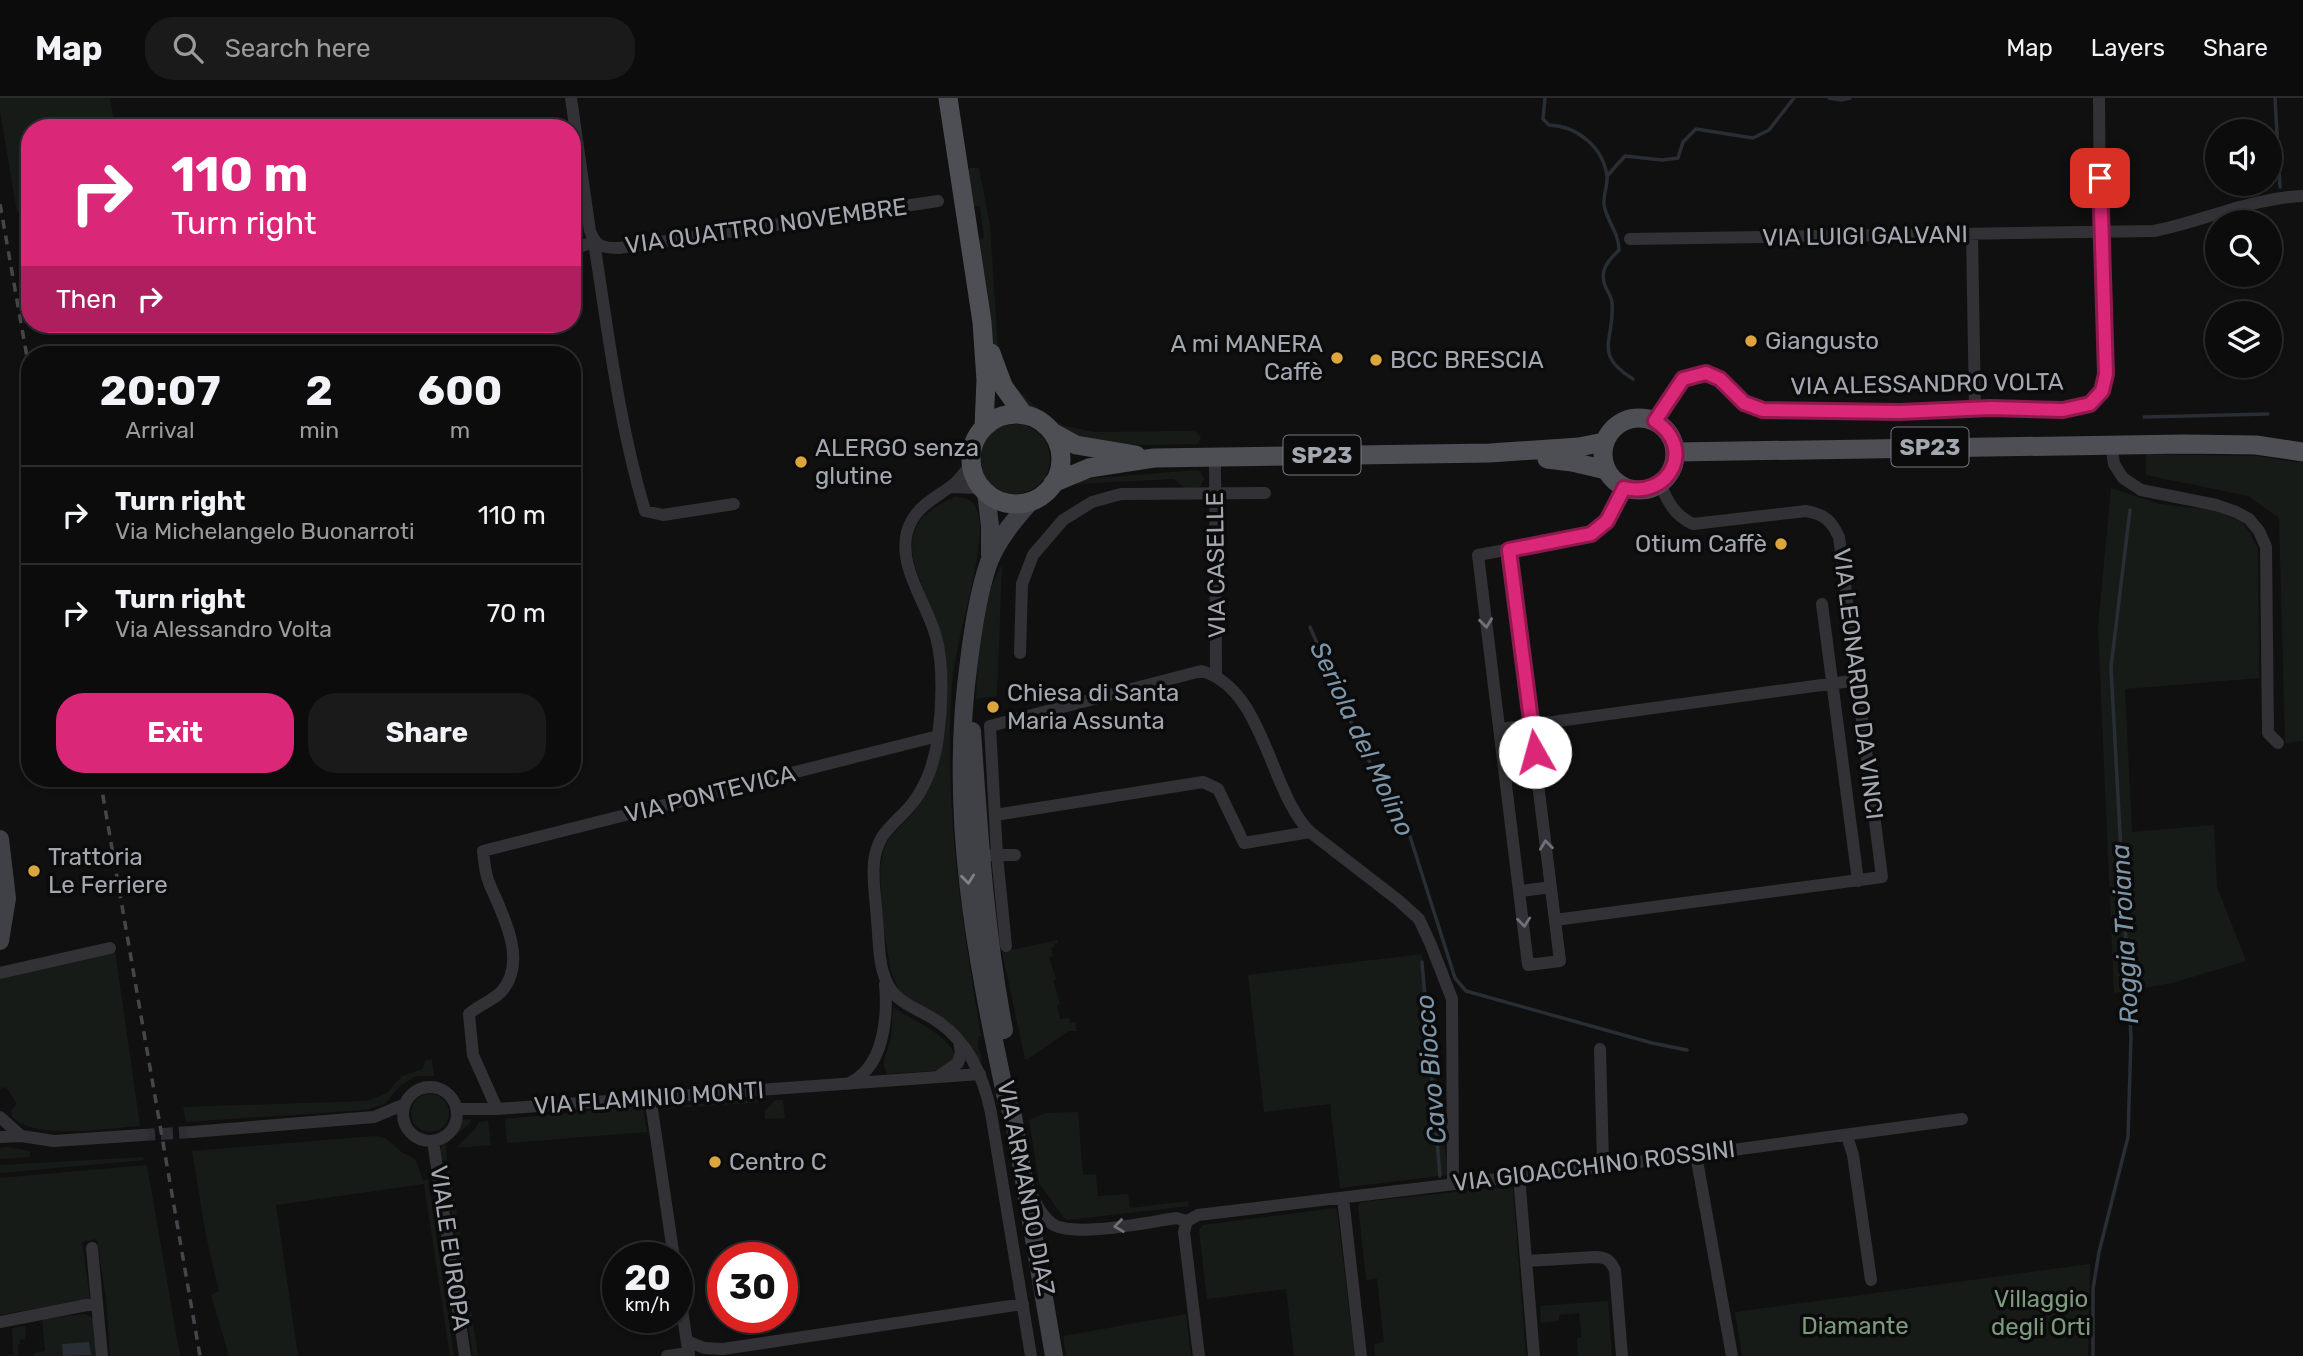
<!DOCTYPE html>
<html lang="en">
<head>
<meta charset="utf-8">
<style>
  :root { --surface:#0c0c0d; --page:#1a1a1b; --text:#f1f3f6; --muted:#9a9b9d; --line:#2c2c2e; --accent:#db2777 }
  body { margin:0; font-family:Rubik,sans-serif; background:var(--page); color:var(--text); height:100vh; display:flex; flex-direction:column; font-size:26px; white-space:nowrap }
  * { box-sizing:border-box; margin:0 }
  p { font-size:23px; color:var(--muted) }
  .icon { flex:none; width:38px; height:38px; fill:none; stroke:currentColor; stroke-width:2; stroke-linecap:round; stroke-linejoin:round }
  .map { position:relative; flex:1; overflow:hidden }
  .side { position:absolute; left:21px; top:248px; width:560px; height:441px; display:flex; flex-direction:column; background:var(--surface); border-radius:28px; box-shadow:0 2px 5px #0004,0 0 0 2px var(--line) }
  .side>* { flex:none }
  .hud { position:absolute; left:21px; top:21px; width:560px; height:214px; border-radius:28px; box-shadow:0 2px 5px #0004,0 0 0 2px var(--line); background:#db2777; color:#fff; overflow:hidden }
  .fabs { position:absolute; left:2205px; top:21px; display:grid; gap:14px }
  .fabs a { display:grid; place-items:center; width:77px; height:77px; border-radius:50%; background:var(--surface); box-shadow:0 2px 5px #0004,0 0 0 2px var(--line); font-size:35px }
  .speed { position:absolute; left:602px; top:1144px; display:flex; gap:14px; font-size:35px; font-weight:700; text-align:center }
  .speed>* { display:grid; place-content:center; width:91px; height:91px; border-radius:50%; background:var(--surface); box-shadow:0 2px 5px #0004,0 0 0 2px var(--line); line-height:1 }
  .speed small { font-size:18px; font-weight:400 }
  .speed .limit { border:10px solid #d22; background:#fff; color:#111 }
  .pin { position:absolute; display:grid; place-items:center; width:60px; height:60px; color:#fff; margin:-30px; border-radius:14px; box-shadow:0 4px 10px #0006 }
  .me { position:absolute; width:77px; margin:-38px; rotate:353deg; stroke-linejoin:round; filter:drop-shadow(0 0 5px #0008) }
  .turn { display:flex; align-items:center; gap:24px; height:147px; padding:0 35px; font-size:32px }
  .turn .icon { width:91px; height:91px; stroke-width:2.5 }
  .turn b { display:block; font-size:49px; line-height:60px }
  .then { display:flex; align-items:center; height:66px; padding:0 35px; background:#0003; gap:14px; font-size:26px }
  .eta { display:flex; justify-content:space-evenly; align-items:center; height:119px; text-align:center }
  .eta b { font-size:42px; font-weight:700; line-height:49px }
  .action { display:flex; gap:14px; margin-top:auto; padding:14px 35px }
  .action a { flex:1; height:80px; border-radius:28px; background:var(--accent); color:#fff; font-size:28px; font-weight:700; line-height:80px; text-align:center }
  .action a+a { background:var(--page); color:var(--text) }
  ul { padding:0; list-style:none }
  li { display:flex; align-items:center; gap:21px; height:98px; padding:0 35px; border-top:2px solid var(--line) }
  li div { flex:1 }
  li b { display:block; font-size:26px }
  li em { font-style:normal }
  header { display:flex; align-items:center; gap:42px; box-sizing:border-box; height:98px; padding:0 35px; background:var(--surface); border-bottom:2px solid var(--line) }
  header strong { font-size:33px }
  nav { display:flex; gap:38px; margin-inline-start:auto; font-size:24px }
  .search { width:490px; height:63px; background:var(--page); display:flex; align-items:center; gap:18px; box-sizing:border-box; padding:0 24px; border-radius:28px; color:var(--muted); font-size:26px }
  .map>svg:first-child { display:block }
  .green { fill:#171b18 }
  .water { fill:#282e33 }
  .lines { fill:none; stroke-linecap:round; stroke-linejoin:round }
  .stream { stroke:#282e33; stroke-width:3.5 }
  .street-tunnel { stroke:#2d2e31; stroke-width:12; stroke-dasharray:12 6; stroke-linecap:butt }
  .street { stroke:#323236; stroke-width:12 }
  .secondary { stroke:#404146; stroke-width:18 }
  .primary { stroke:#4e4f54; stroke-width:19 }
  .rail { stroke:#45464b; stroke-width:3.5; stroke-dasharray:9 7; stroke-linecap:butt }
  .oneway { stroke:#707279 }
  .oneway2 { stroke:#80838b }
  .route-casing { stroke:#8e194d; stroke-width:18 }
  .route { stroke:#db2777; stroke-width:12 }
  .poi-dot { fill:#dca53e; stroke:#0b0b0c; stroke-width:2.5 }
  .labels { text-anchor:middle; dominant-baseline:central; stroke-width:7; stroke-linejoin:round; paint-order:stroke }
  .shield { fill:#0b0b0c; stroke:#75787f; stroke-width:2 }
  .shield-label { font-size:23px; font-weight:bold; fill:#a3a7b0 }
  .street-label { font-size:24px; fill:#a3a7b0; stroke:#0b0b0c }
  .poi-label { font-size:24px; fill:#a3a7b0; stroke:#0b0b0c; text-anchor:start }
  .park-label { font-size:24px; fill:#7c9a7d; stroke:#0b0b0c }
  .water-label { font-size:26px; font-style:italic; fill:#7d95a8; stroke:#0b0b0c }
</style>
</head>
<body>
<header>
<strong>Map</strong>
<div class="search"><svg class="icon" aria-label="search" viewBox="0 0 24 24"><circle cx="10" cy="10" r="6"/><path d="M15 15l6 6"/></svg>Search here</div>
<nav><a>Map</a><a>Layers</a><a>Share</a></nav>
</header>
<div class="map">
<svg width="2303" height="1258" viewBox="0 0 2303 1258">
  <rect width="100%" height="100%" fill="#101011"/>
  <!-- green -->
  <path class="green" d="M 0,0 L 110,0 L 115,30 L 30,30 L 30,111 L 17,114 L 0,13 Z
    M 970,70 L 979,70 L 990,127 L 998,251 L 1016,290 L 1046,318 L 1065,328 L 1094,334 L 1195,333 L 1201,340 L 1198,346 L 1137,347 L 1080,343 L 1027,309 L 1007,286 L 991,240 L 976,141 L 984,140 L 980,109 L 971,107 L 966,75 Z
    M980 361a35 35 0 1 1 70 0a35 35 0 1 1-70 0Z
    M 2146,356 L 2257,358 L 2303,365 L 2303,643 L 2285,645 L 2279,420 L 2248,398 L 2146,377 Z
    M 1197,372 L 1200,373 L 1204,381 L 1200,389 L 1186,391 L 1174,381 L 1076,386 L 1086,381 Z
    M 2111,390 L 2160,406 L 2213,412 L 2241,424 L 2248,432 L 2258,450 L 2259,580 L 2125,591 L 2132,734 L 2214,727 L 2217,789 L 2246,863 L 2172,885 L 2114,895 L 2098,529 Z
    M 955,399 C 975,399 979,411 980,429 C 978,482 957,534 952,587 C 943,705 962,823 981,938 L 978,939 L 978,949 L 983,965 L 901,896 L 891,874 L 882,820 L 880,770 L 884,751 L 889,740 L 915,713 L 928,692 L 937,668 L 943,551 C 936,490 870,435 955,399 Z
    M 1002,467 L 997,598 L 976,601 C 978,564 981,498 1002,467 Z
    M 1058,842 L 1058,845 L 1054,846 L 1054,849 L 1051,850 L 1053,858 L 1049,859 L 1056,881 L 1053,882 L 1060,906 L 1057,907 L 1060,921 L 1069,920 L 1070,925 L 1075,924 L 1077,933 L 1069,933 L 1028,961 L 1025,961 L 1002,854 Z
    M 115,853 L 140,1028 C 106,1030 38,1043 12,1019 L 11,1012 L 17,1006 L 6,989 L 0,991 L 0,880 Z
    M 1422,856 L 1448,1077 L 1340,1090 L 1330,1006 L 1264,1014 L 1248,877 Z
    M 893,909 C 913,923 950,936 957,962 L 942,972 L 887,976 L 883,966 L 891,940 Z
    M 432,961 L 434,978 L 417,978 L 408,983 L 400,988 L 385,1006 L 365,1012 L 186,1024 L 183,1009 L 366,1003 L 387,995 L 402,978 L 423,971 L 425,963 Z
    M411 1015a19 19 0 1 1 38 0a19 19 0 1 1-38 0Z
    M 762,1001 L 762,1004 L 663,1011 L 663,1009 Z
    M 775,1002 L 783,1002 L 785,1020 L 765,1021 L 765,1013 Z
    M 639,1008 L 643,1011 L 647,1034 L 507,1045 L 505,1021 Z
    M 1078,1014 L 1083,1077 L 1096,1076 L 1098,1098 L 1128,1096 L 1130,1110 L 1188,1103 L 1189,1108 L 1067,1122 L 1064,1120 L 1039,1085 L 1029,1022 L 1045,1015 Z
    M 471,1021 L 470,1025 L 446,1046 L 447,1062 L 439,1063 L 439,1052 L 463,1022 Z
    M 488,1023 L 491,1047 L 456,1050 L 475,1031 L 479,1024 Z
    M 374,1038 L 385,1040 L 403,1055 L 415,1061 L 423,1082 L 428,1082 L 454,1258 L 450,1258 L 424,1086 L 276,1107 L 298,1258 L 229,1258 L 211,1197 L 219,1193 L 206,1138 L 192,1053 Z
    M 8,1049 L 30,1053 L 30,1059 L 0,1061 L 0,1050 Z
    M 143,1059 L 144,1062 L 0,1075 L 0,1067 Z
    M 147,1067 L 180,1258 L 110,1258 L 106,1201 L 97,1141 L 82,1144 L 90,1201 L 0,1217 L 0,1080 Z
    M 450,1070 L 478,1258 L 473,1258 L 445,1071 Z
    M 1511,1088 L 1513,1092 L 1526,1258 L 1375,1258 L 1374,1246 L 1384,1244 L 1377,1181 L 1366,1182 L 1358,1107 L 1362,1104 Z
    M 1335,1110 L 1337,1114 L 1355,1258 L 1294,1258 L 1286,1191 L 1207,1201 L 1199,1132 L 1203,1127 Z
    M 2090,1166 L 2088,1258 L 1742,1258 L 1735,1214 Z
    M 1608,1203 L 1612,1258 L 1578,1258 L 1577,1240 L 1582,1239 L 1579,1215 L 1559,1217 L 1559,1223 L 1541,1225 L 1540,1208 Z
    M 85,1216 L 94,1221 L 98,1258 L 34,1258 L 34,1255 L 45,1253 L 42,1221 Z
    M 1186,1216 L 1191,1258 L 1066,1258 L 1063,1238 Z
    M 26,1228 L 25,1241 L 20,1242 L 20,1246 L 18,1247 L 18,1258 L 3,1258 L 13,1257 L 12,1230 Z"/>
  <!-- water -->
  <path class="water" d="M 89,1244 L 91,1257 L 63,1258 L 62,1246 Z"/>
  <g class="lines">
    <!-- stream -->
    <path class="stream" d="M 1545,0 L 1543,21 L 1549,27 C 1577,28 1603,49 1607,78 C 1608,87 1603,97 1604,106 C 1606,123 1619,134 1619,152 C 1608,163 1598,173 1606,190 C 1608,194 1612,200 1612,205 C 1615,242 1592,256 1633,281
      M 1829,0 L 1841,2 L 1850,0
      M 2275,0 L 2280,89
      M 1607,78 L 1625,58 L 1662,62 L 1678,60 L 1683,44 L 1696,31 L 1753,40 L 1769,32 L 1794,0
      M 2144,319 L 2268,316
      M 1310,529 L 1361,647 L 1379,682 L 1400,707 L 1455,880 L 1466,893 L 1652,945 L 1687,952
      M 1422,864 L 1440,1078
      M 2093,1258 L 2093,1191 L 2099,1154 L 2128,1039 L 2131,939 L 2111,569 L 2130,412"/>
    <!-- street-tunnel -->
    <path class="street-tunnel" d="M 143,1037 L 192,1034"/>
    <!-- street -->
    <path class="street" d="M 571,0 L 590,133 C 596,149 603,150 619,150 L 938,103
      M 1972,136 L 1975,311
      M 1630,141 L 2154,133 C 2204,123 2251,100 2303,98
      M 572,151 L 594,144 C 608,234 619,326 645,413 L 663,417 L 734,406
      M 1655,323 L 1683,281 L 1706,275 L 1720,281 L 1744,305 L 1763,312 L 1900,314 L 1991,310 L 2063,312 L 2090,307 L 2102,293 L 2106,276 L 2100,134 L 2099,0
      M 2111,346 L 2114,366 L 2123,380 L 2141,392 L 2216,407 L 2236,414 L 2249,421 L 2259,433 L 2266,449 L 2268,635 L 2278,645
      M 1215,358 L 1216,576
      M 971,366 C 965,374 958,384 950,389 C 932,402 914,410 907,434 C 898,470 927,505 936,539 C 944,567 942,610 938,639 C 935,663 926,689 911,707 C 902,718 890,727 882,739 C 878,746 875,755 874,764 C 872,782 876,803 877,822 C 879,839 878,858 883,874 C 892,907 916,908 940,925 C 969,946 984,980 991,1015 L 1031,1258
      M 951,389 L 982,390
      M 1509,452 L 1560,863 L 1528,867 L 1478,457 L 1591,436 L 1607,423 L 1624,389
      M 1822,506 L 1858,783
      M 1020,555 L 1022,486 L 1033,457 L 1063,422 L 1092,404 L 1121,396 L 1265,395
      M 1500,631 L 1858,582
      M 995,717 L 1203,684 L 1218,691 L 1244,745 L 1310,734
      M 991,757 L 1015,757
      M 1521,793 L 1551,789
      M 1555,822 L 1882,779 L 1839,439 C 1831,422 1824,416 1806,413 L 1693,426 C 1674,417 1668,404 1660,386
      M 1006,848 L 997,757 L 990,628 L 1201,573 C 1264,589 1269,693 1310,734 L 1398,802 L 1419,821 L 1431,847 L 1452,901 L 1453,1085
      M 0,875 L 110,850
      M 1600,951 L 1603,1066
      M 939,978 L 958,965 L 961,955 L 959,943
      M 847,986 C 884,971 888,920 885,886
      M403 1016a27 27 0 1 1 54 0a27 27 0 1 1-54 0Z
      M 650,998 L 674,1160
      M 457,1011 L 497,1011 L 980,976
      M 497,1011 L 473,957 L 469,916 C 479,907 492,903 501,894 C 529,864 502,815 489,785 C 485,775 484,764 483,753 L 938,638
      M 0,1019 L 21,1038
      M 192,1034 L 374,1019 L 405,1006
      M 1847,1038 L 1853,1057 L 1871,1182
      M 0,1039 L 21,1038 L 54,1043 L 143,1037
      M 433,1043 L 465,1258
      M 1696,1057 L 1732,1258
      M 1519,1078 L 1534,1258
      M 1030,1093 C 1036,1105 1041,1117 1051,1125 C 1071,1141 1149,1124 1176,1120 L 1187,1123 L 1198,1117 L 1696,1057 L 1962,1021
      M 1343,1100 L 1361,1258
      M 1187,1123 L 1184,1134 L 1199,1258
      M 92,1150 L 97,1205
      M 1526,1163 L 1595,1159 C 1606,1159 1610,1162 1615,1172 L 1622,1258
      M 677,1179 L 689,1258
      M 0,1224 L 97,1205 L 102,1258
      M 687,1243 L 704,1250 L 723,1251 L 1023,1206
      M 667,1258 L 689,1255"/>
    <!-- secondary -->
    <path class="secondary" d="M 986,394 L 990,428 L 990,457
      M 1031,403 C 1015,421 998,441 989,464 C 978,495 973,530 969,563 C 948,712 975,855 1006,1000 L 1013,1018 L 1054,1258
      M 972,633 C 979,734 985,833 1004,932
      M 0,741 L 7,800 L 0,843"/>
    <!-- primary -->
    <path class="primary" d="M 948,0 L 982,224 L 986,282 L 984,329
      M 991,255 L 1003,288 L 1024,317
      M971 361a45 45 0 1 1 90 0a45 45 0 1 1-90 0Z
      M1603 356a36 36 0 1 1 72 0a36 36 0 1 1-72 0Z
      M 1052,334 L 1076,347 L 1136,357
      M 1676,354 L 2184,346 L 2256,347 L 2303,354
      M 1547,361 L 1572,364 L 1606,372
      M 1053,385 L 1089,370 L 1154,360 L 1490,355 L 1579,349 L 1604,344"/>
    <!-- rail -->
    <path class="rail" d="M 0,106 L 30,276
      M 100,681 L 200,1258"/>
  </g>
  <!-- one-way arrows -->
  <defs><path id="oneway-chevron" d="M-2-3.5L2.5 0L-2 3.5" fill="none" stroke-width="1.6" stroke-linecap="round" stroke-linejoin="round" transform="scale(1.75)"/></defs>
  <g class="oneway">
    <use href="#oneway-chevron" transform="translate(1486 525) rotate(83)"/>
    <use href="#oneway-chevron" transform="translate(1546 747) rotate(-97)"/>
    <use href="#oneway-chevron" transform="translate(1524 824) rotate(84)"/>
    <use href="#oneway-chevron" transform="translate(1119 1128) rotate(172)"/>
  </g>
  <use class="oneway2" href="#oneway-chevron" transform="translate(968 781) rotate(84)"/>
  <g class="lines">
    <defs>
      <path id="route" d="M 1535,654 L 1509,452 L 1591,436 L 1607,423 L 1624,390 C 1670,401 1696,349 1655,323 L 1683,281 L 1706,275 L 1720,281 L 1744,305 L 1763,312 L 1900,314 L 1991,310 L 2063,312 L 2090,306 L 2102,293 L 2106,276 L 2100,80"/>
    </defs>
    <!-- route casing -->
    <use href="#route" class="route-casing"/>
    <!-- route -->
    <use href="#route" class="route"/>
  </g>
  <!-- markers -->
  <g class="poi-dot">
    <circle cx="1751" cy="243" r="7"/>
    <circle cx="1337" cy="260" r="7"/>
    <circle cx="1376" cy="262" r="7"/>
    <circle cx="801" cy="364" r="7"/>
    <circle cx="1781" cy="446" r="7"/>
    <circle cx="993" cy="609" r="7"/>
    <circle cx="34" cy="773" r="7"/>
    <circle cx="715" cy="1064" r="7"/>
  </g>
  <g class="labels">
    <!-- shield labels -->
    <g class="shield">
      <rect x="1891.5" y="329.5" width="77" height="39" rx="5"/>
      <rect x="1283.5" y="337.5" width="77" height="39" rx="5"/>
    </g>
    <g class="shield-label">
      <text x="1930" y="349">SP23</text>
      <text x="1322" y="357">SP23</text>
    </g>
    <!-- street labels -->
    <g class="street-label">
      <text transform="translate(766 128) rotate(-8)">VIA QUATTRO NOVEMBRE</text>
      <text transform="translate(1865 138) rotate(-1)">VIA LUIGI GALVANI</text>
      <text transform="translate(1927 286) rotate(-1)">VIA ALESSANDRO VOLTA</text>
      <text transform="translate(1216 467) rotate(-91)">VIA CASELLE</text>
      <text transform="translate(1858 586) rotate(83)">VIA LEONARDO DA VINCI</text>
      <text transform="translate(710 696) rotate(-14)">VIA PONTEVICA</text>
      <text transform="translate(649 1000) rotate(-4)">VIA FLAMINIO MONTI</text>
      <text transform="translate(1594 1068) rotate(-7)">VIA GIOACCHINO ROSSINI</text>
      <text transform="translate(1026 1090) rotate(79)">VIA ARMANDO DIAZ</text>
      <text transform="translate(450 1150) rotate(82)">VIALE EUROPA</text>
    </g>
    <!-- poi labels -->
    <g class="poi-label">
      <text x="1765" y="243">Giangusto</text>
      <text x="1323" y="246" text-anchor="end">A mi MANERA<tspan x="1323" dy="28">Caffè</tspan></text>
      <text x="1390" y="262">BCC BRESCIA</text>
      <text x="815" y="350">ALERGO senza<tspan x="815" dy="28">glutine</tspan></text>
      <text x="1767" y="446" text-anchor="end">Otium Caffè</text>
      <text x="1007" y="595">Chiesa di Santa<tspan x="1007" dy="28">Maria Assunta</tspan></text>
      <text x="48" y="759">Trattoria<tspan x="48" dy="28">Le Ferriere</tspan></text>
      <text x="729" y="1064">Centro C</text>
    </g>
    <!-- park labels -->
    <g class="park-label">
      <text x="2041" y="1201">Villaggio<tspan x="2041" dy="28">degli Orti</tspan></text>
      <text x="1855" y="1228">Diamante</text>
    </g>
    <!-- water labels -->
    <g class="water-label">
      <text transform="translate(1362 641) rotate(65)">Seriola del Molino</text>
      <text transform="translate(2125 836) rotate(-93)">Roggia Troiana</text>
      <text transform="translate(1431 971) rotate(-95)">Cavo Biocco</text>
    </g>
  </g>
</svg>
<div class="fabs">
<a><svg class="icon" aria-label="sound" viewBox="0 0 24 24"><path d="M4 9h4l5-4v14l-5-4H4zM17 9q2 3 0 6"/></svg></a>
<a><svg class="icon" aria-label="search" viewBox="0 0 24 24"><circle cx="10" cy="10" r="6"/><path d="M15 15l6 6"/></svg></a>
<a><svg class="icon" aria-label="layers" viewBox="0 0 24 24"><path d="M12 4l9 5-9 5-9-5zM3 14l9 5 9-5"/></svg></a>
</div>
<div class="speed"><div>20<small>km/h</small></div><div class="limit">30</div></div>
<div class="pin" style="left:2100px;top:80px;background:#d93025"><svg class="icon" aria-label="arrive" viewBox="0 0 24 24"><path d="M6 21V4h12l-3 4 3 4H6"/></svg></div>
<svg class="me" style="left:1535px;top:654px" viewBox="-20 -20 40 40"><circle r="19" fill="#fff"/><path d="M0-13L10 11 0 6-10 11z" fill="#db2777"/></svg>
<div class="hud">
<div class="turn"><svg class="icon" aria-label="right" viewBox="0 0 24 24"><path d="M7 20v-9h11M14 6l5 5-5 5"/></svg><div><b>110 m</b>Turn right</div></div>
<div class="then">Then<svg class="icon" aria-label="right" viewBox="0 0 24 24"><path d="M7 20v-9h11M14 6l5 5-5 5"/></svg></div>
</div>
<section class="side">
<div class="eta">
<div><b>20:07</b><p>Arrival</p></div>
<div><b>2</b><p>min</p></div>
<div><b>600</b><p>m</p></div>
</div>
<ul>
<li><svg class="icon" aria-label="right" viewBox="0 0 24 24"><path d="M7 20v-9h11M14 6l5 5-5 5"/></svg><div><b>Turn right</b><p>Via Michelangelo Buonarroti</p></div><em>110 m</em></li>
<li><svg class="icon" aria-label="right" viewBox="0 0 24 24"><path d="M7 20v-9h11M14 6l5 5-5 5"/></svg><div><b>Turn right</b><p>Via Alessandro Volta</p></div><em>70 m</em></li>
</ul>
<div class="action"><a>Exit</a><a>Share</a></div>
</section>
</div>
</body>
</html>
